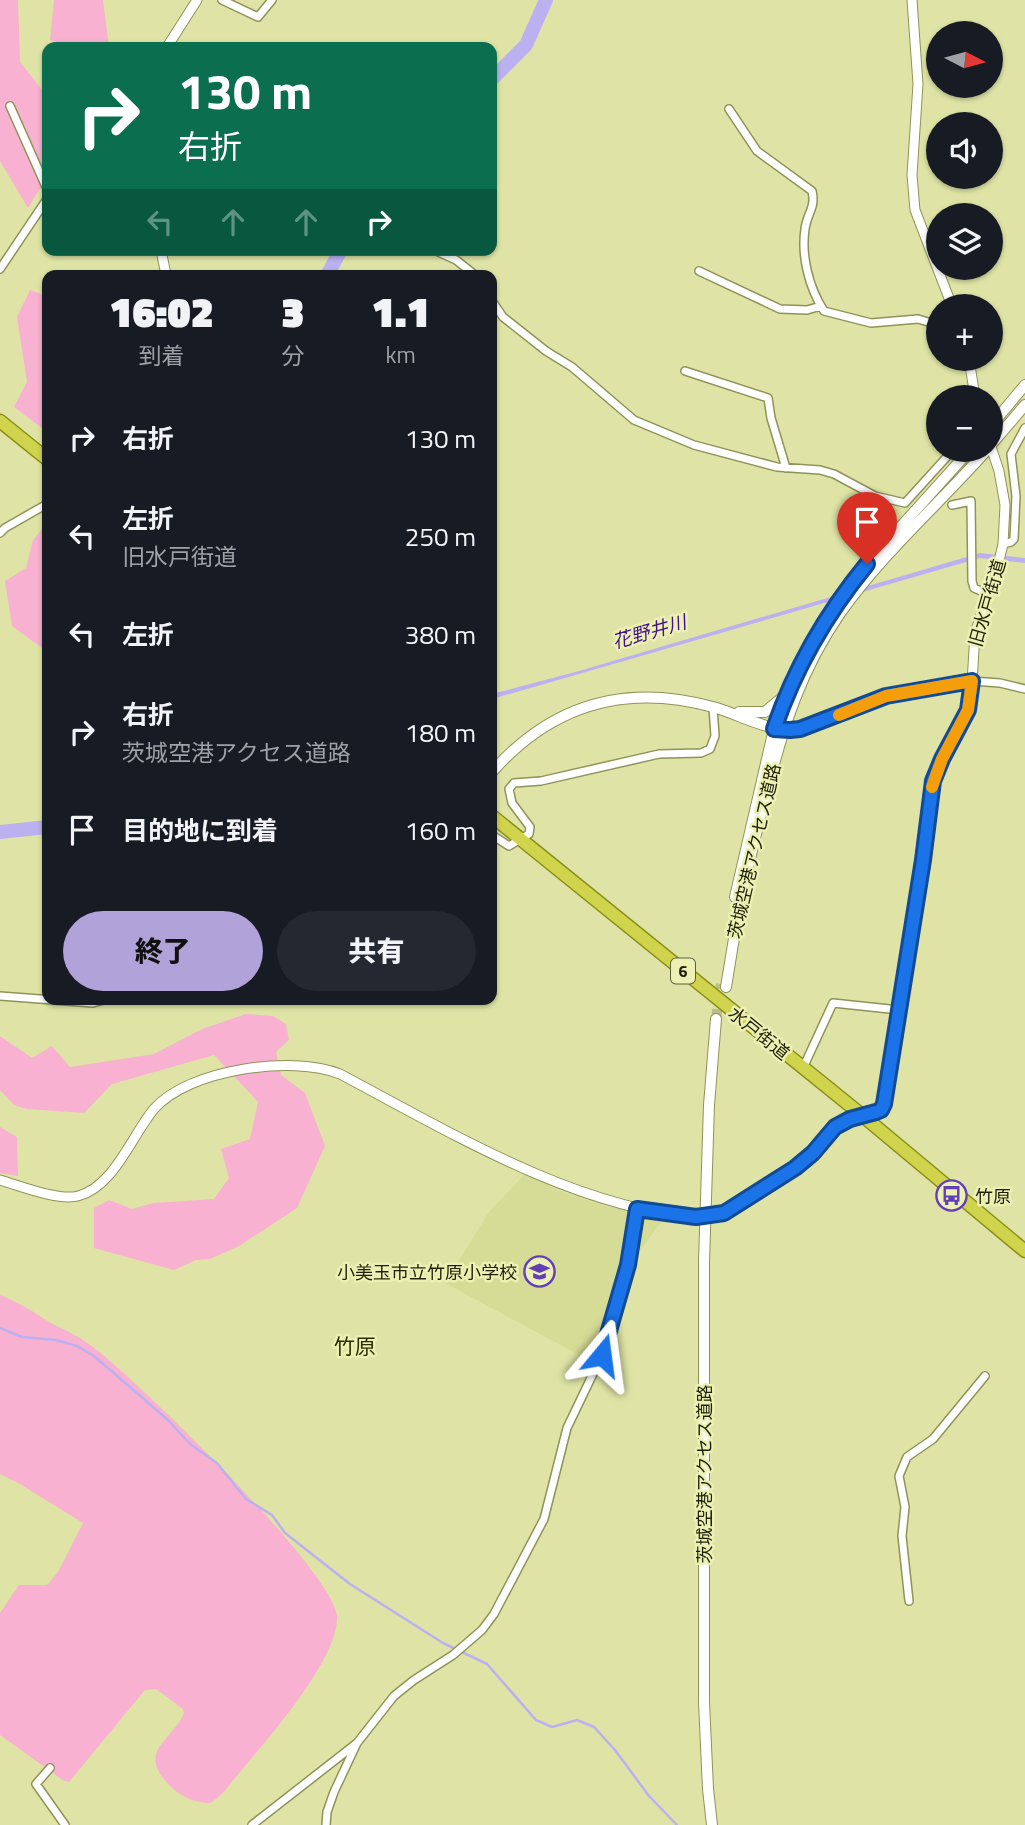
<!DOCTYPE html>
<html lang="ja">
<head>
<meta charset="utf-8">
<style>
  :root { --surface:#171b24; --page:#242831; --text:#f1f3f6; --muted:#9ea1a6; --accent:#b1a2da }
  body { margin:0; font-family:"Titillium Web","Noto Sans JP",sans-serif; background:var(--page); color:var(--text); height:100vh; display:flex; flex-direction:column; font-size:26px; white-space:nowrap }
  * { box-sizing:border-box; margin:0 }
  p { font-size:23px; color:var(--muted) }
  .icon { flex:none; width:38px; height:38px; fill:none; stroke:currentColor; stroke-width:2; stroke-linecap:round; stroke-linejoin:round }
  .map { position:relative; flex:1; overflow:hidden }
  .panel { position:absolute; left:42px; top:270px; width:455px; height:735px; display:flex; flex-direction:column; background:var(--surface); border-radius:14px; box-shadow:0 2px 5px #0004 }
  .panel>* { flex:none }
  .guide { position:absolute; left:42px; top:42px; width:455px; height:214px; border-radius:14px; box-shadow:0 2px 5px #0004; background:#0b6e4f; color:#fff; overflow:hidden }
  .needle { width:46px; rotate:96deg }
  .fabs { position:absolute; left:926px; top:21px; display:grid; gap:14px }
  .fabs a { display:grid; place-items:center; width:77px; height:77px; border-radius:50%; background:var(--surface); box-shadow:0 2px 5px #0004; font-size:35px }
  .pin { position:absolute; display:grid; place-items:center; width:60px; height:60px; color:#fff; margin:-72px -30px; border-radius:50% 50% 50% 0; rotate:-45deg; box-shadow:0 0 7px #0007 }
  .pin .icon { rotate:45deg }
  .me { position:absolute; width:77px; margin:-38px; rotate:16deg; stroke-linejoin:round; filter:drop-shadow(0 0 5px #0008) }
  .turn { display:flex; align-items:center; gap:24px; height:147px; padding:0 21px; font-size:32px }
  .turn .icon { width:91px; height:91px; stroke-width:2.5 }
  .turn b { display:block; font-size:49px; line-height:60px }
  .lanes { display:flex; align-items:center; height:66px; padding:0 21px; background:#0003; justify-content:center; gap:35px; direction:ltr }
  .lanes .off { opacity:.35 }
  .eta { display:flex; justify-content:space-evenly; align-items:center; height:119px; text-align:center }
  .eta b { font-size:42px; font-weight:800; line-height:49px }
  .cta { display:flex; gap:14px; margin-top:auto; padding:14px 21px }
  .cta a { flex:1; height:80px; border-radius:42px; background:var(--accent); color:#111; font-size:28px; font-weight:800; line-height:80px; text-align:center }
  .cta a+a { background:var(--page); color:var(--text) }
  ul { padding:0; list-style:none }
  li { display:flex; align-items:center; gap:21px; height:98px; padding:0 21px }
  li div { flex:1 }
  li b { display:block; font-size:26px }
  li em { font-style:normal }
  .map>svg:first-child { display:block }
  .built { fill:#d6db95 }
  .green { fill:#f8b1d0 }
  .water { fill:#bbb1f0 }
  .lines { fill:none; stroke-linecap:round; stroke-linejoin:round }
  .stream { stroke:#bbb1f0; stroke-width:2.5 }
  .river { stroke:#bbb1f0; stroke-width:14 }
  .secondary-tunnel { stroke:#b9bd86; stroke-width:10; stroke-dasharray:10 5; stroke-linecap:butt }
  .minor-casing { stroke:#8f9358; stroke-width:10 }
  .tertiary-casing { stroke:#8f9358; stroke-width:11 }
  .secondary-casing { stroke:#8f9358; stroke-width:12 }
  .trunk-casing { stroke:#8a8e18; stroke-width:15 }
  .minor { stroke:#fff; stroke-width:7 }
  .tertiary { stroke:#fff; stroke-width:9 }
  .secondary { stroke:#fff; stroke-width:10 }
  .trunk { stroke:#d0d44c; stroke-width:12 }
  .tertiary-bridge-casing { stroke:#8f9358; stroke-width:11; stroke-linecap:butt }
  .tertiary-bridge { stroke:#fff; stroke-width:9 }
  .route-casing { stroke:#114b97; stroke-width:18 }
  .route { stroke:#1a73e8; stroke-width:12 }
  .slow { stroke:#f59e0b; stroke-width:12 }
  .labels { text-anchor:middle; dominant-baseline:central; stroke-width:5; stroke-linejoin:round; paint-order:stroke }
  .shield { fill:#ecf1b3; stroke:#5c5f3b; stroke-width:2 }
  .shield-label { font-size:16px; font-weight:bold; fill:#1f2008 }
  .street-label { font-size:18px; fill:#1f2008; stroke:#ecf1b3 }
  .poi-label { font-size:18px; fill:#1f2008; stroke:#ecf1b3; text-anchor:start }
  .water-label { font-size:19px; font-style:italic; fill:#41118c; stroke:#ecf1b3 }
  .quarter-label { font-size:21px; fill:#2d2e00; stroke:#ecf1b3 }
</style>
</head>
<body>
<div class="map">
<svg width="1025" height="1825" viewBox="0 0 1025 1825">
  <rect width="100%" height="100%" fill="#dfe4a6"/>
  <!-- built -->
  <path class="built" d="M 525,1174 L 560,1191 L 604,1206 L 660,1218 L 662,1221 L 633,1260 L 594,1363 L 445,1283 L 489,1212 Z"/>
  <!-- green -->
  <path class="green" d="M 0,0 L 18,0 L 20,62 L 47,96 L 47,177 L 28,208 L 0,161 Z
    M 54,0 L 103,0 L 109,47 L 76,47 L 50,40 Z
    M 30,290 L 47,296 L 47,432 L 14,407 L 27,382 L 17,317 Z
    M 47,524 L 47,656 L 46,651 L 12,626 L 5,581 L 26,568 L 33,540 Z
    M 246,1014 L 273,1016 L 286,1024 L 289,1040 L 276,1052 L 281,1075 L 305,1093 L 325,1146 L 297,1208 L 239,1246 L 210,1259 L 196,1260 L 174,1270 L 94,1248 L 94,1208 L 109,1200 L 132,1209 L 153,1203 L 214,1199 L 229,1178 L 221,1149 L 250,1139 L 258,1102 L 214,1055 L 112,1084 L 84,1113 L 27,1109 L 14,1105 L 0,1090 L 0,1036 L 32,1058 L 52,1046 L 70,1067 L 154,1054 L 202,1029 Z
    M 0,1127 L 17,1137 L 18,1176 L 0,1173 Z
    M 0,1295 C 18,1302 35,1313 51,1323 C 65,1330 80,1337 93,1347 C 136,1379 335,1572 337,1617 C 338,1658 272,1734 246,1765 C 235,1777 224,1795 210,1803 C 194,1803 180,1796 169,1785 C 136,1750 172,1742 184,1713 L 183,1709 L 156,1689 L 145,1690 L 69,1782 L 64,1781 L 0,1735 L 0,1613 L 19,1585 L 47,1585 L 58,1572 L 83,1523 L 20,1484 L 0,1474 Z"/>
  <!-- water -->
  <path class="water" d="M 980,553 L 1025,558 L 1025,563 L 980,558 L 492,699 L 492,694 L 579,671 Z"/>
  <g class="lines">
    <!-- stream -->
    <path class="stream" d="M 0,1328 L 22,1337 L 56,1340 L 77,1346 L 94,1356 L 168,1420 L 190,1444 L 217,1463 L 246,1499 L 272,1515 L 285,1533 L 350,1584 L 443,1643 L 487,1664 L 536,1720 L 552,1727 L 577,1720 L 594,1727 L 615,1750 L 649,1796 L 677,1825"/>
    <!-- river -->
    <path class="river" d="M 492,79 L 526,45 L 546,0
      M 327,275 L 341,250
      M 0,832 L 47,827"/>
    <!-- secondary-tunnel -->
    <path class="secondary-tunnel" d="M 716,1019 L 721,984"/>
    <defs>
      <path id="minor" d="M 222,0 L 258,17 L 272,0
        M 10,106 L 47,189
        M 729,109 L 757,151 L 812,191 C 816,208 807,213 805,229 C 801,256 809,288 824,311 L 871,323 L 918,319 L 938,325
        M 434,250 L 456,260 L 475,275
        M 0,269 L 47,199
        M 699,271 L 780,309 L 807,310 L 821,306
        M 492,301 L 503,317 L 546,351 L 572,367 L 634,420 L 694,445 L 777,467 L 820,470 L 834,474 L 875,496 L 905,503 L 953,450
        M 685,371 L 768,398 L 771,418 L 786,468
        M 952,505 L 971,501 L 972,581 L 974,588 L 988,594
        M 0,533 L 5,528 L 47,504
        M 1003,544 L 1011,542 L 1014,539 L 1016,496 L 1011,454 L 1025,428
        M 783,730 L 800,729 L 886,696 L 972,681 L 1000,683 L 1025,689
        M 492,835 L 509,846 L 529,834 L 530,827 L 512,803 L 509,789 L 514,783 L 541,781 L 659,754 L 701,753 L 710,749 L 715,736 L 713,707
        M 0,996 L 93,1003 L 107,999
        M 803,1068 L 833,1003 L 899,1010
        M 909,1601 L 902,1536 L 905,1507 L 899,1476 L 907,1457 L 933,1439 L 985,1376
        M 50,1768 L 36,1784 L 65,1825
        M 252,1825 L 357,1743
        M 326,1825 L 327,1812 L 334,1792 L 357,1743 L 394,1696 L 414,1680 L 453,1655 L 482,1630 L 494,1614 L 544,1519 L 567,1428 L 602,1355 L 628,1265 L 637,1209"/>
      <path id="tertiary" d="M 912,0 L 918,84 L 912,175 L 915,210 L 952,306
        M 167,47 L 197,0
        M 161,250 L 166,275
        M 969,359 L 975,397
        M 0,1180 C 21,1186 58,1201 78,1196 C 114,1187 132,1135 154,1109 C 189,1069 292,1055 340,1074 C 446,1130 576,1209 696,1217
        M 715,1215 L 724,1213 C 749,1198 776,1184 798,1166 C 814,1153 824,1133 841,1123 C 854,1116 877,1118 884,1104 L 923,860 L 933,781 L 942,759 L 968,710 L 971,699 L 975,633 L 998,565 L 1003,544 L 1005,505 L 999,471 L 990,444"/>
      <path id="secondary" d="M 990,427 L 1025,385
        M 990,446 L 1025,405
        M 739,712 L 765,712 L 784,696
        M 492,772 C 552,704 626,683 713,707 C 735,713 756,725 779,729
        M 735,897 L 774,729 L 785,694 L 810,644 L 867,564 L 970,450
        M 726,987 C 736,921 749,858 766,794 C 783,727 801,669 841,612 C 883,553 939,504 987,450
        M 712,1825 L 708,1789 L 704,1702 L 704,1261 L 709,1105 L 716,1019"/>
      <path id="trunk" d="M 0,421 L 47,459
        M 492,816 L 863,1116 L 1025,1251"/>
    </defs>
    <!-- minor casing -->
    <use href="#minor" class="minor-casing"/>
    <!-- tertiary casing -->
    <use href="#tertiary" class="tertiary-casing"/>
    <!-- secondary casing -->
    <use href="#secondary" class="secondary-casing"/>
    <!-- trunk casing -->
    <use href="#trunk" class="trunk-casing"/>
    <!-- minor -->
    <use href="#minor" class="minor"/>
    <!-- tertiary -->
    <use href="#tertiary" class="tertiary"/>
    <!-- secondary -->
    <use href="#secondary" class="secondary"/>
    <!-- trunk -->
    <use href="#trunk" class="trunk"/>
    <defs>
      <path id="tertiary-bridge" d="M 696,1217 L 715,1215"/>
    </defs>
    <!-- tertiary-bridge casing -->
    <use href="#tertiary-bridge" class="tertiary-bridge-casing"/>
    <!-- tertiary-bridge -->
    <use href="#tertiary-bridge" class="tertiary-bridge"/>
  </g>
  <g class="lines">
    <defs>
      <path id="route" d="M 602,1355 L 628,1265 L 637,1209 L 696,1217 L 724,1213 L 795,1168 L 813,1153 L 835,1127 L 850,1119 L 876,1112 L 881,1110 L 884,1104 L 923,860 L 933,781 L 942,759 L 968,710 L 972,681 L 886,696 L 800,729 L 790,730 L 774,729 C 795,667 826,614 867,564"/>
    </defs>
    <!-- route casing -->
    <use href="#route" class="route-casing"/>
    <!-- route -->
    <use href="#route" class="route"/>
    <!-- slow -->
    <path class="slow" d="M 839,715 L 886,696 L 972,681 L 968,710 L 942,759 L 932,787"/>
  </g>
  <!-- icons -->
  <defs>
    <symbol id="bus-ring" viewBox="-11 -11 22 22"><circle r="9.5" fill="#ecf1b3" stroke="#623fb7" stroke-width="1.5"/><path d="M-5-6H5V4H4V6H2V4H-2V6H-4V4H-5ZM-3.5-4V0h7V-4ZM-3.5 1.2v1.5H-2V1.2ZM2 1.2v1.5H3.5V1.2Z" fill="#623fb7"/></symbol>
    <symbol id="school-ring" viewBox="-11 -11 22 22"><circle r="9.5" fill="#ecf1b3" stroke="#623fb7" stroke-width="1.5"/><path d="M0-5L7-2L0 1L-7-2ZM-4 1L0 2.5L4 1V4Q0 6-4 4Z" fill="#623fb7"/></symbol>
  </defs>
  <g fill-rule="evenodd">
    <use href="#bus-ring" x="934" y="1178" width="35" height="35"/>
    <use href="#school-ring" x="522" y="1254" width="35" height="35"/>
  </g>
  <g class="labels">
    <!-- shield labels -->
    <rect class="shield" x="671" y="958.5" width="24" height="25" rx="5"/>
    <g class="shield-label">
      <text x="683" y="971">6</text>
    </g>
    <!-- street labels -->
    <g class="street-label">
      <text transform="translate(987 603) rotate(-74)">旧水戸街道</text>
      <text transform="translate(754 851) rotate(-77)">茨城空港アクセス道路</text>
      <text transform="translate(759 1033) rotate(39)">水戸街道</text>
      <text transform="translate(704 1474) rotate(-90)">茨城空港アクセス道路</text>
    </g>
    <!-- poi labels -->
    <g class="poi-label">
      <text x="975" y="1196">竹原</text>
      <text x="517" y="1272" text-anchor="end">小美玉市立竹原小学校</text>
    </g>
    <!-- water labels -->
    <g class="water-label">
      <text transform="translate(649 631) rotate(-16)">花野井川</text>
    </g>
    <!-- quarter labels -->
    <g class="quarter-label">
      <text x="355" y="1346">竹原</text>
    </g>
  </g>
</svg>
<div class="fabs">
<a><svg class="needle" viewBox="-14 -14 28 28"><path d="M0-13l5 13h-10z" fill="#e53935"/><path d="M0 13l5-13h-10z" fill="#9ea1a6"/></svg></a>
<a><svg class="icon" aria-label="sound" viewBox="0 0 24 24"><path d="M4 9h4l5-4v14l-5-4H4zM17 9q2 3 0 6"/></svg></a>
<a><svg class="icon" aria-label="layers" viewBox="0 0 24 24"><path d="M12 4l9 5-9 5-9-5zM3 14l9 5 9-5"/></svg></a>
<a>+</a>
<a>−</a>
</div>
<div class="pin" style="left:867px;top:564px;background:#d93025"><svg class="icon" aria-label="arrive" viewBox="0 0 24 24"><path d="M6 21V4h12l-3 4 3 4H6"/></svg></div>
<svg class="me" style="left:602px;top:1355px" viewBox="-20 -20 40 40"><path d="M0-17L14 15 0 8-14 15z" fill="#1a73e8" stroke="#fff" stroke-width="4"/></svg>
<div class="guide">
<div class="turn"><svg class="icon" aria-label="right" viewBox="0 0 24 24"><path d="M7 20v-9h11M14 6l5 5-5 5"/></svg><div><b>130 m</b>右折</div></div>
<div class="lanes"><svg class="icon off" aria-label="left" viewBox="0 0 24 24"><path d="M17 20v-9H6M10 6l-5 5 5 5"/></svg><svg class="icon off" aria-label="ahead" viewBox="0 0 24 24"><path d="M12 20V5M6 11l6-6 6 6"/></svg><svg class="icon off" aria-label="ahead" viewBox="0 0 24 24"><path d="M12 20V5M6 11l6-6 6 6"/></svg><svg class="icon" aria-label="right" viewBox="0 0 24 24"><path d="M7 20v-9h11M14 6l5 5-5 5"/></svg></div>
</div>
<section class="panel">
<div class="eta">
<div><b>16:02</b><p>到着</p></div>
<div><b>3</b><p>分</p></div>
<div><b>1.1</b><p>km</p></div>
</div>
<ul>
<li><svg class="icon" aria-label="right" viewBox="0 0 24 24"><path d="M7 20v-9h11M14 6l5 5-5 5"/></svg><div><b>右折</b></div><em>130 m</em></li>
<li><svg class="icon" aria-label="left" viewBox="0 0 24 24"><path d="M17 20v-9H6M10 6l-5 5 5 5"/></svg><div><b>左折</b><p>旧水戸街道</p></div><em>250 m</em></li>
<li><svg class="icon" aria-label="left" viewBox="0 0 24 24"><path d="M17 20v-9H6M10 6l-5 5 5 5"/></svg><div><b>左折</b></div><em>380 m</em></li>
<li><svg class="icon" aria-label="right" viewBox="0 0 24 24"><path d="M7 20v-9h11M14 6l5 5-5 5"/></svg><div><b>右折</b><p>茨城空港アクセス道路</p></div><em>180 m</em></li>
<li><svg class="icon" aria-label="arrive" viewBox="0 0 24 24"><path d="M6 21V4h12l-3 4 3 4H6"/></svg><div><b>目的地に到着</b></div><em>160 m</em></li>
</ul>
<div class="cta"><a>終了</a><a>共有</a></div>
</section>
</div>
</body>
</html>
